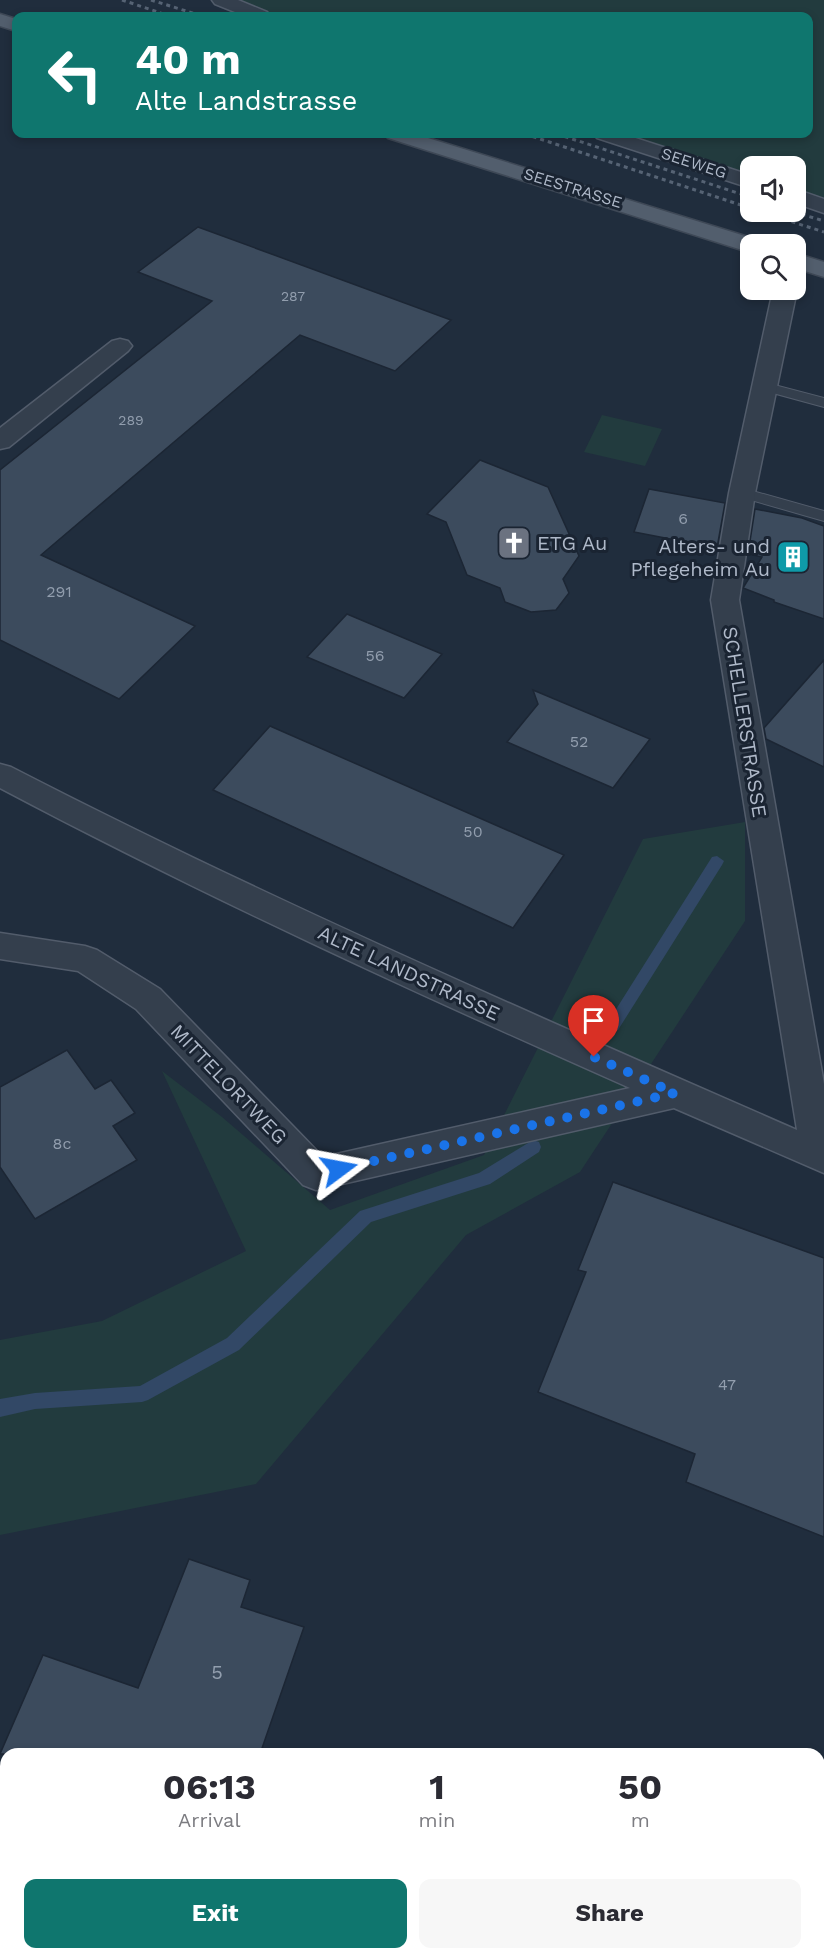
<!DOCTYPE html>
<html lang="en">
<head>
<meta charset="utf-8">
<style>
  :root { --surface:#fff; --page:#f7f7f7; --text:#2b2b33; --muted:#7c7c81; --accent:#0f766e }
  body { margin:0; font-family:"Work Sans",sans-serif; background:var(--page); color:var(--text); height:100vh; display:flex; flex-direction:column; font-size:22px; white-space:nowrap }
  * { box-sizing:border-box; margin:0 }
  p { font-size:20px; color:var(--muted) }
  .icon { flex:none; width:33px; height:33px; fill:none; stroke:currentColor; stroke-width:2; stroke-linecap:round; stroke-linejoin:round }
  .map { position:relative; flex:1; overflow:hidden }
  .details { position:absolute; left:0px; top:1748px; width:825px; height:212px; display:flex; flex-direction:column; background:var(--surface); border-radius:18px 18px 0 0; box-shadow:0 3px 9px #0003 }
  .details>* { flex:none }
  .banner { position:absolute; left:12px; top:12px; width:801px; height:126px; border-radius:12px; box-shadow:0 3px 9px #0003; background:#0f766e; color:#fff; overflow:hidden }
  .buttons { position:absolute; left:740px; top:156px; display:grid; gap:12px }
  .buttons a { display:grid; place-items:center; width:66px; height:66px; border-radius:12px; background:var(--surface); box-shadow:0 3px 9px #0003; font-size:30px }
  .pin { position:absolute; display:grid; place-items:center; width:51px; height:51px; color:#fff; margin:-62px -26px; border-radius:50% 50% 50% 0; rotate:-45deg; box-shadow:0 0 6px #0007 }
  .pin .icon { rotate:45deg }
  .me { position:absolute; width:66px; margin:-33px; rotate:77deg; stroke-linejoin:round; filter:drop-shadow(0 0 4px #0008) }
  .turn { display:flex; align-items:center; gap:21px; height:126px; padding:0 24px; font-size:27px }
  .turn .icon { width:78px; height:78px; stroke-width:2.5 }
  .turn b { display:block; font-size:42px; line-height:51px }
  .eta { display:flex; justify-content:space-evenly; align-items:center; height:102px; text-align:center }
  .eta b { font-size:36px; font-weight:700; line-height:42px }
  .action { display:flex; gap:12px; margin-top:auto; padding:12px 24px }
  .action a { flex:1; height:69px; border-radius:12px; background:var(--accent); color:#fff; font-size:24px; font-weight:700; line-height:69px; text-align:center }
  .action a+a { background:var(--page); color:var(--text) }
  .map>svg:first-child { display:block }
  .green { fill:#223b3e }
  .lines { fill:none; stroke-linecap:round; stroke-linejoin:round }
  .stream { fill:#324866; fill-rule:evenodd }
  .building { fill:#3c4b5d; stroke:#1c2634; stroke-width:1.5 }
  .lane-casing { stroke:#525c6b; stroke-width:2 }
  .street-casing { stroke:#525c6b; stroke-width:3 }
  .primary-casing { stroke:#3e4856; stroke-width:3 }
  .lane { fill:#343f4d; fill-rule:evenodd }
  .street { fill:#343f4d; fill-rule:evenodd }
  .primary { fill:#525e6d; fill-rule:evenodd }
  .rail { stroke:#566374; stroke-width:3; stroke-dasharray:4 4; stroke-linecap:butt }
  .route { stroke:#1a73e8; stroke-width:10; stroke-dasharray:0 18 }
  .labels { text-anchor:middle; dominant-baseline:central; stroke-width:6; stroke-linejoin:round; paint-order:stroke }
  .far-number-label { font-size:14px; fill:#929eae }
  .far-street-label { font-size:16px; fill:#afb9c9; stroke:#1a2432 }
  .number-label { font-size:16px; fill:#929eae }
  .poi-label { font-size:20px; fill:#afb9c9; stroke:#1a2432; text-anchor:start }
  .street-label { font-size:20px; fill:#afb9c9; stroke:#1a2432 }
  .near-number-label { font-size:20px; fill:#929eae }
</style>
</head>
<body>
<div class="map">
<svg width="824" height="1958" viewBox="0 0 824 1958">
  <rect width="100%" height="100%" fill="#202d3d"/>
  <!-- green -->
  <path class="green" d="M 222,0 L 824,0 L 824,206 L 795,196 L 795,166 L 750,166 L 750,182 L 604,134 L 808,134 L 808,16 L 260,16 Z
    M 602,415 L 662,429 L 645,466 L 584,452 Z
    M 745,822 L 745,921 L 580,1172 L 466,1235 L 256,1484 L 0,1535 L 0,1340 L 102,1321 L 246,1251 L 162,1071 L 222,1117 L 330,1210 L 484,1155 L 643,839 Z"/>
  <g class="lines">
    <!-- stream -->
    <path class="stream" d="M 717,856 L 724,861 L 722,865 L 618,1030 L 613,1032 L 608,1030 L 605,1026 L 608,1022 L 712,857 Z
      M 533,1140 L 539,1142 L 541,1147 L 539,1152 L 490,1184 L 371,1222 L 239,1350 L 148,1400 L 142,1402 L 35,1409 L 0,1417 L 0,1399 L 35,1393 L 140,1386 L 227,1338 L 360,1211 L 479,1173 Z"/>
  </g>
  <!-- building -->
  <path class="building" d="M 198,227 L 451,320 L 395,371 L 300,335 L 41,555 L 195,626 L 119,699 L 0,640 L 0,470 L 212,301 L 138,272 Z
    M 480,460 L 548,487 L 579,556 L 563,579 L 569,593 L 556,610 L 531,612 L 505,602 L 500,588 L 467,575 L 446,522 L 427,514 Z
    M 649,489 L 725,503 L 717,548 L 634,532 Z
    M 755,509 L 802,518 L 824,526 L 824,619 L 774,602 L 774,600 L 743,588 L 762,557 L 748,554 Z
    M 347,614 L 442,654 L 404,698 L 307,657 Z
    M 824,660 L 824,767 L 766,739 L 764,728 Z
    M 533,690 L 650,739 L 613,788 L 507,742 L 538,704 Z
    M 270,726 L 564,855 L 513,928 L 213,790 Z
    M 67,1050 L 95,1089 L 111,1080 L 135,1113 L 113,1126 L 137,1160 L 35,1219 L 0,1167 L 0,1087 Z
    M 613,1182 L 824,1258 L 824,1537 L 686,1482 L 695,1454 L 538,1392 L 586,1272 L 578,1270 Z
    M 189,1559 L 250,1580 L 241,1607 L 304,1627 L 260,1754 L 0,1754 L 43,1655 L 138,1688 Z"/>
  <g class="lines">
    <defs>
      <path id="lane" d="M 763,382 L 824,398 L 824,407 L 758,389 L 756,386 L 758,383 Z
        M 742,488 L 824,511 L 824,521 L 737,496 L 734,493 L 737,490 Z"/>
      <path id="street" d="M 212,0 L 238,0 L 267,12 L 270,16 L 245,16 L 215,4 Z
        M 594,134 L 623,134 L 750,175 L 750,188 L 597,138 Z
        M 795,189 L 824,199 L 824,213 L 795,203 Z
        M 795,288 L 797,290 L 755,493 L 739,600 L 824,1084 L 824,1173 L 674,1108 L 316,1190 L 303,1185 L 136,1009 L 78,971 L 0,959 L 0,933 L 85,946 L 97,950 L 160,989 L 323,1157 L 630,1088 C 418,994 206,897 0,788 L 0,764 L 11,767 C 267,899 532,1014 797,1130 L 711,600 L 729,493 L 773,290 Z
        M 120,339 L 128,341 L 132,346 L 128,351 L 9,447 L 0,449 L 0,428 L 112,341 Z
        M 6,1940 L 6,1953 L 59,1953 L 61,1958 L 3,1958 L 1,1953 Z"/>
      <path id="primary" d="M 0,14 L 16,19 L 16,31 L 0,26 Z
        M 385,134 L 415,134 L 758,240 L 761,244 L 750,244 L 750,252 L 742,250 L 388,138 Z
        M 795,253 L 824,262 L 824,277 L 795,268 Z"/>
    </defs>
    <!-- lane casing -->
    <use href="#lane" class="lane-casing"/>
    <!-- street casing -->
    <use href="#street" class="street-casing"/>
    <!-- primary casing -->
    <use href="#primary" class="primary-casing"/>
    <!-- lane -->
    <use href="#lane" class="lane"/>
    <!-- street -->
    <use href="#street" class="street"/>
    <!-- primary -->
    <use href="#primary" class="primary"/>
    <!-- rail -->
    <path class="rail" d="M 122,0 L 161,13
      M 151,0 L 202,16
      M 525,134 L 750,208
      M 557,134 L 750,197
      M 761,212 L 824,232
      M 794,212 L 824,221"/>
  </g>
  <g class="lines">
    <!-- route -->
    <path class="route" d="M 339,1169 L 675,1093 L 594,1057"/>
  </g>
  <!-- icons -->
  <defs>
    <symbol id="church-square" viewBox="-11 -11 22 22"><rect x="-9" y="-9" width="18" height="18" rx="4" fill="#6b7280" stroke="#1a2432"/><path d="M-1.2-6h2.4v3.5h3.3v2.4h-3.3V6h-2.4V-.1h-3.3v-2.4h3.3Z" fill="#fff"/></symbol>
    <symbol id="building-square" viewBox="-11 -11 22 22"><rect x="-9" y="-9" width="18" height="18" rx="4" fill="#0f9aa8" stroke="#1a2432"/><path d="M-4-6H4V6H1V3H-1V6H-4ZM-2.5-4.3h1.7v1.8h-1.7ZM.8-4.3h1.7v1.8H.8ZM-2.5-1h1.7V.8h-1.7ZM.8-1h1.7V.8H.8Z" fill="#fff"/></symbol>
  </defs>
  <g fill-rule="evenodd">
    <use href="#church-square" x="495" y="524" width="38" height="38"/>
    <use href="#building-square" x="774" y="538" width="38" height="38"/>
  </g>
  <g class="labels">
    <!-- far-number labels -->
    <g class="far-number-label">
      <text x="293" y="296">287</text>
      <text x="131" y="420">289</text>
    </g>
    <!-- far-street labels -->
    <g class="far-street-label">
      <text transform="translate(694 163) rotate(18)">SEEWEG</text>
      <text transform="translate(573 188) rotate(17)">SEESTRASSE</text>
    </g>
    <!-- number labels -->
    <g class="number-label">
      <text x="683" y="518">6</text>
      <text x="59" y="591">291</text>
      <text x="375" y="655">56</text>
      <text x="579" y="741">52</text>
      <text x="473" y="831">50</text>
      <text x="62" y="1143">8c</text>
      <text x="727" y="1384">47</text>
    </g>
    <!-- poi labels -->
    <g class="poi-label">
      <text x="537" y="543">ETG Au</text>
      <text x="770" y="546" text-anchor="end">Alters- und<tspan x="770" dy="23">Pflegeheim Au</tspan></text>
    </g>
    <!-- street labels -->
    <g class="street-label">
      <text transform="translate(745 722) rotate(81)">SCHELLERSTRASSE</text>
      <text transform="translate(409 973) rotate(25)">ALTE LANDSTRASSE</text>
      <text transform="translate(229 1084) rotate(46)">MITTELORTWEG</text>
    </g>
    <!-- near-number labels -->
    <g class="near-number-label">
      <text x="217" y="1672">5</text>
    </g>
  </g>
</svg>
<div class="buttons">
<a><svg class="icon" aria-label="sound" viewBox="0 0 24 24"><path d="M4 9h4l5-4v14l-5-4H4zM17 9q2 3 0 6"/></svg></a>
<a><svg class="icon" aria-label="search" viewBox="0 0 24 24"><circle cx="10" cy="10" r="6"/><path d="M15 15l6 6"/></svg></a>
</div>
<div class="pin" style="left:594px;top:1057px;background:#d93025"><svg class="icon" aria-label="arrive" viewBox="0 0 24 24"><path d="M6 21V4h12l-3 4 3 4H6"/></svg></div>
<svg class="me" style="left:339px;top:1169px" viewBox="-20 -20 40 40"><path d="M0-17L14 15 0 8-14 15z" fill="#1a73e8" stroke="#fff" stroke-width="4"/></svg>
<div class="banner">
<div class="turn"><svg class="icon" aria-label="left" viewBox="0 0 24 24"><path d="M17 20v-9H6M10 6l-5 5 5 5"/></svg><div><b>40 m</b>Alte Landstrasse</div></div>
</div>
<section class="details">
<div class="eta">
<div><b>06:13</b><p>Arrival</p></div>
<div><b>1</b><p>min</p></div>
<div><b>50</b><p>m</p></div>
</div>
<div class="action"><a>Exit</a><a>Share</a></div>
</section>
</div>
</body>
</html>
